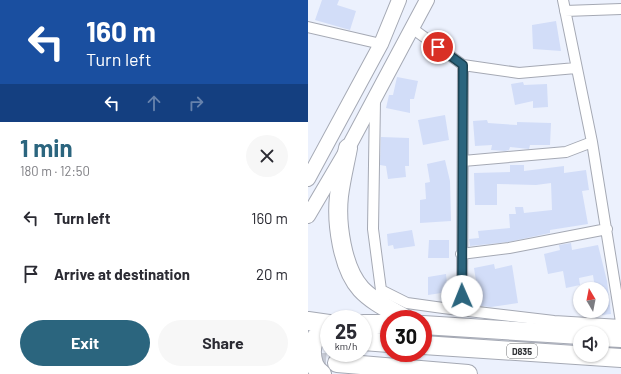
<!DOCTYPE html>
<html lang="en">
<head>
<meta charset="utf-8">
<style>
  :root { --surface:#fff; --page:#f7f7f7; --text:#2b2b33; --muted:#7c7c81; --accent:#2b657e }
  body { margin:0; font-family:Barlow,sans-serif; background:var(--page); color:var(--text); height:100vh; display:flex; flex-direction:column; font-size:15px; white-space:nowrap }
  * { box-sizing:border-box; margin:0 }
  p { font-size:13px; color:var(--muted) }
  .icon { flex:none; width:22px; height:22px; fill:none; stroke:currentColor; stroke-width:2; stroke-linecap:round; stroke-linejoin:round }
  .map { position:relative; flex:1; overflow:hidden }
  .details { display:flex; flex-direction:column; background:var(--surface); width:308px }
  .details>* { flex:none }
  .banner { background:#1a4fa0; color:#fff; overflow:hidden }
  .needle { width:26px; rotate:350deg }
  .controls { position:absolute; left:265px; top:282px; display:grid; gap:8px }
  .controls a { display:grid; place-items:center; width:36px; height:36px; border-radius:50%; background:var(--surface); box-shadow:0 1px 3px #0004; font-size:20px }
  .speed { position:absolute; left:12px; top:310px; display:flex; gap:8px; font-size:20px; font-weight:700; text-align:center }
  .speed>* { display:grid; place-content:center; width:52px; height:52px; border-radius:50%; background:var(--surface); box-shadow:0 1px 3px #0004; line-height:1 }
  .speed small { font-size:10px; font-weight:400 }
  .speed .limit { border:6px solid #d22; background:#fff; color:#111 }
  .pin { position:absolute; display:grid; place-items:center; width:34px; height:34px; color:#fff; margin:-17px; border:2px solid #fff; border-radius:50%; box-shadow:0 1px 4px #0007 }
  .me { position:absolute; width:44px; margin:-22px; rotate:359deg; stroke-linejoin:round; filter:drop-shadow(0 0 3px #0008) }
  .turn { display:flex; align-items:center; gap:14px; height:84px; padding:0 20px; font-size:18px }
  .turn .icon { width:52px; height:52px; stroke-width:2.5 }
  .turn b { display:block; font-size:28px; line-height:34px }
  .lanes { display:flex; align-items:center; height:38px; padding:0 20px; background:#0003; justify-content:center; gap:20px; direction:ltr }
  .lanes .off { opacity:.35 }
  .round { display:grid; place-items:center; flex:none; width:42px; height:42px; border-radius:21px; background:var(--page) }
  .overview { display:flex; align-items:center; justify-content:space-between; height:68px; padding:0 20px }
  h1 { font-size:24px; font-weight:700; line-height:30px; color:var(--accent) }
  .cta { display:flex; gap:8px; margin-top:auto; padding:8px 20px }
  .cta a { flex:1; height:46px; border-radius:24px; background:var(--accent); color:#fff; font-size:16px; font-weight:700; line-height:46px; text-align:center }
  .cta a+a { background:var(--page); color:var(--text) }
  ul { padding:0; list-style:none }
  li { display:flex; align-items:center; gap:12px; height:56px; padding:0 20px }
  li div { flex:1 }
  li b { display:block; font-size:15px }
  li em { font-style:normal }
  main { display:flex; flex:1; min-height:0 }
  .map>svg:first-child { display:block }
  .building { fill:#d2ddf8 }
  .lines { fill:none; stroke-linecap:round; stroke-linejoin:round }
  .highway-tunnel { stroke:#c6cad5; stroke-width:18; stroke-dasharray:18 9; stroke-linecap:butt }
  .street-casing { stroke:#a5a9b4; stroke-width:12 }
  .secondary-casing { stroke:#a5a9b4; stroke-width:16 }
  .highway-casing { stroke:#a5a9b4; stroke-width:20 }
  .street { stroke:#fff; stroke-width:10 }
  .secondary { stroke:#fff; stroke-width:14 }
  .highway { stroke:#fff; stroke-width:18 }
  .route-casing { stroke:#1c4252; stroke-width:10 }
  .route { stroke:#2b657e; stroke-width:7 }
  .labels { text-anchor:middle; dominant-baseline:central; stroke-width:3; stroke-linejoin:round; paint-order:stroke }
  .shield { fill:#fefefe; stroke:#6c6e71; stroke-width:1 }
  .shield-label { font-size:9px; font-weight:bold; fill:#2e3034 }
</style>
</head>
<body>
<main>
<section class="details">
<div class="banner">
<div class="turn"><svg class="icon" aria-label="left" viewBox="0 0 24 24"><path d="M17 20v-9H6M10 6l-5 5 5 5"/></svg><div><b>160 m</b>Turn left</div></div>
<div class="lanes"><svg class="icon" aria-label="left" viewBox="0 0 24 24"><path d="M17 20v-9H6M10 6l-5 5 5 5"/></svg><svg class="icon off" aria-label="ahead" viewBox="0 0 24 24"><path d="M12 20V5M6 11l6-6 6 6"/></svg><svg class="icon off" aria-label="right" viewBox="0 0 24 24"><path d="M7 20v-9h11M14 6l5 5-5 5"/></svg></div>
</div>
<div class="overview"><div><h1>1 min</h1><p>180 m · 12:50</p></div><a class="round"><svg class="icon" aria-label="close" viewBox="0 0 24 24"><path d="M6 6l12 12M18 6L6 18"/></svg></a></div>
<ul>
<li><svg class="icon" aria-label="left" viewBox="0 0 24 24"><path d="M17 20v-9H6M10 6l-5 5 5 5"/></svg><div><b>Turn left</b></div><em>160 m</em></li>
<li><svg class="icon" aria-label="arrive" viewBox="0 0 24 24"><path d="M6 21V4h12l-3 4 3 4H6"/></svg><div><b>Arrive at destination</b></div><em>20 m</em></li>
</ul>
<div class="cta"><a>Exit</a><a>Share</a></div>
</section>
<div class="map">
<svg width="313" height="374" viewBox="0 0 313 374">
  <rect width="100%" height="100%" fill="#ecf1fd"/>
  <!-- building -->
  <path class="building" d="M 14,0 L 31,0 L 29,5 L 48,11 L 42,30 L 7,20 Z
    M 248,21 L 253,51 L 225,49 L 224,25 Z
    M 89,77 L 110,81 L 106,99 L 102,99 L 102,113 L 78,108 L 81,95 L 85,95 Z
    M 215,82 L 216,85 L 239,84 L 240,107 L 225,108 L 225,101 L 207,105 L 203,84 Z
    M 137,115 L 141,140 L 115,145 L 110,120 Z
    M 179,120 L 180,123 L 209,125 L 209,122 L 243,123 L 242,145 L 222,145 L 221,149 L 202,147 L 201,150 L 197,151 L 183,150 L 184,145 L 167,146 L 165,121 Z
    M 73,137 L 101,138 L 101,166 L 97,166 L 98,177 L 80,179 L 78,166 L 72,165 Z
    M 137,160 L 142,181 L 143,221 L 112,223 L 112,200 L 118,199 L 117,183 L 122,182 L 119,164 Z
    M 202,165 L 216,165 L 216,171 L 256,166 L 256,173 L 278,170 L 281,190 L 274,191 L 280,224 L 242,230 L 242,233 L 200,242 L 162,246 L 161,239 L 171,238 L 170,231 L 202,228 L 201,214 L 208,214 L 207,207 L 215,207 L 216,213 L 244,210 L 243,183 L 228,185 L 189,184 L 189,205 L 167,205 L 166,173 L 202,172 Z
    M 104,230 L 107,246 L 86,249 L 85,245 L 80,246 L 79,234 Z
    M 121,240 L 141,240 L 141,258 L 120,258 Z
    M 263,243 L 264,250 L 290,245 L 299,281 L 303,314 L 294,315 L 294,289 L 287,289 L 285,275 L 271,278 L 272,285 L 258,288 L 255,271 L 240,274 L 236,254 L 252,250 L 251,245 Z
    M 186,264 L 187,269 L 204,265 L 210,303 L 183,307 L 172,306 L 166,268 Z
    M 138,274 L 140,292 L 120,295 L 120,277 Z"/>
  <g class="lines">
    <!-- highway-tunnel -->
    <path class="highway-tunnel" d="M 0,361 L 29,363"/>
    <defs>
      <path id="street" d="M 255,0 L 284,142 L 313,322
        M 257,11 L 313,9
        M 0,27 L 73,44
        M 105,29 L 155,65
        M 67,100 L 65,229 L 73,290 L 99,303 L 135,308 L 246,321 L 313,325
        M 155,161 L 258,152 L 284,142
        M 153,254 L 201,248 L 299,229
        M 154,310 L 155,65 L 211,73 L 268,68"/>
      <path id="secondary" d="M 0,179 L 73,44 L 91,0
        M 0,216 L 40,148 L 119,0"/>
      <path id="highway" d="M 40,148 C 37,164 33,180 31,196 C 28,223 34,268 53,289 C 65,302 83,310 98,319
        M 0,321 L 21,324
        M 55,324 L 81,324
        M 115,325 L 272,335
        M 294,337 L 313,338
        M 55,341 L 81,343
        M 115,345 L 313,358
        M 29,363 L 160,374
        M 14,374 C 10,371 8,369 6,364 C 0,346 7,335 20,324"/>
    </defs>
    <!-- street casing -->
    <use href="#street" class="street-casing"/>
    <!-- secondary casing -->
    <use href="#secondary" class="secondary-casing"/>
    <!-- highway casing -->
    <use href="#highway" class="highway-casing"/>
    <!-- street -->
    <use href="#street" class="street"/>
    <!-- secondary -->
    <use href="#secondary" class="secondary"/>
    <!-- highway -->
    <use href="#highway" class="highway"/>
  </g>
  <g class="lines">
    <defs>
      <path id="route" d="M 130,47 L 155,65 L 154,296"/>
    </defs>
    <!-- route casing -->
    <use href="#route" class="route-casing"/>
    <!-- route -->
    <use href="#route" class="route"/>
  </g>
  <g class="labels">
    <!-- shield labels -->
    <rect class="shield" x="199" y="344" width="30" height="14" rx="3"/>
    <g class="shield-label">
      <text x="214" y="351">D835</text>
    </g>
  </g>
</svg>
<div class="controls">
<a><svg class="needle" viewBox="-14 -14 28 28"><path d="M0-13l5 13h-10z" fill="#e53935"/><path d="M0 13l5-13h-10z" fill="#7c7c81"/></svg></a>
<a><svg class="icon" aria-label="sound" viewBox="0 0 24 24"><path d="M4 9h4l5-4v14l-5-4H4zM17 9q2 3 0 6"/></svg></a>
</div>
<div class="speed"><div>25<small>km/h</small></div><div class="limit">30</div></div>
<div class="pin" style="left:130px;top:47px;background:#d93025"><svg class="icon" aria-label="arrive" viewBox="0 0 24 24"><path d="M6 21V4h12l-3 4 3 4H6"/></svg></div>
<svg class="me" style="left:154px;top:296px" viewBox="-20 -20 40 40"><circle r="19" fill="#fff"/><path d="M0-13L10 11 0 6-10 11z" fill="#2b657e"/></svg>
</div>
</main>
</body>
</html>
